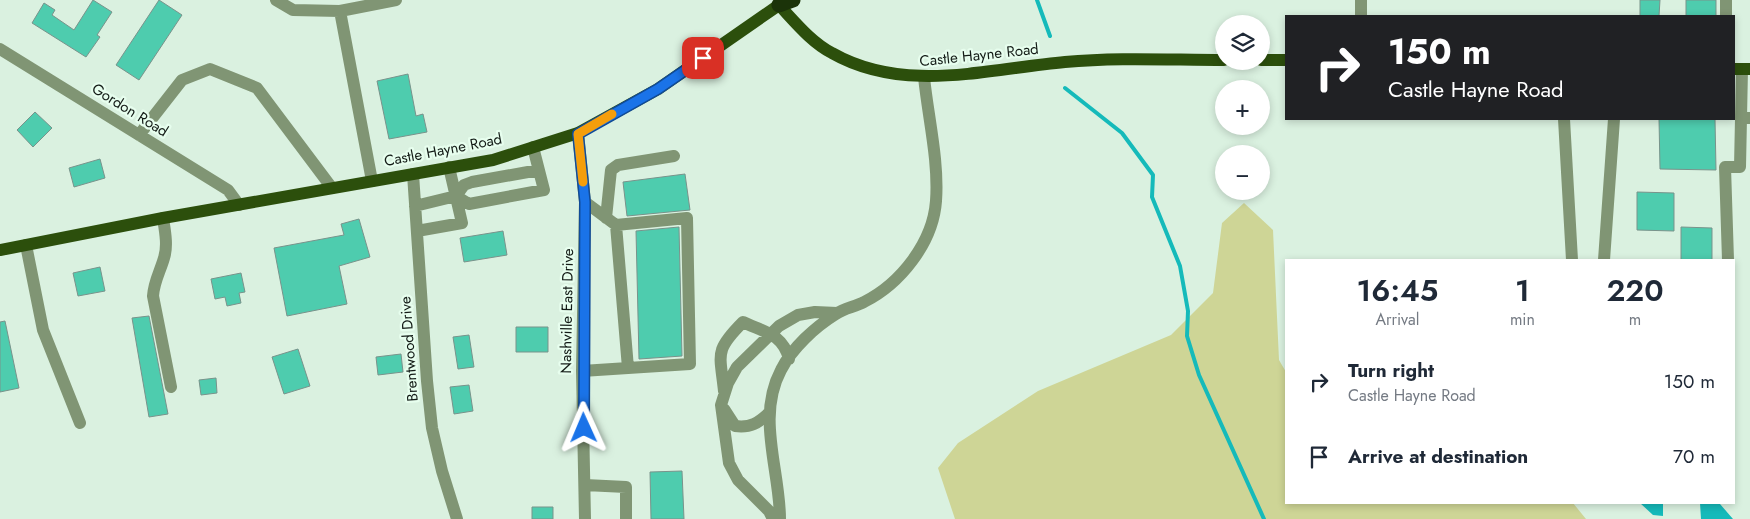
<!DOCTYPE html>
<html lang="en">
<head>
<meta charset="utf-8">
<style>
  :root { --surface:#fff; --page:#f6f6f7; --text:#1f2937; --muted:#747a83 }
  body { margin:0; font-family:Jost,sans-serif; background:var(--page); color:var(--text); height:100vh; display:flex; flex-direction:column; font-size:19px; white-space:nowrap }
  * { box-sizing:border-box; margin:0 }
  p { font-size:16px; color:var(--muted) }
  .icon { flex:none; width:28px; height:28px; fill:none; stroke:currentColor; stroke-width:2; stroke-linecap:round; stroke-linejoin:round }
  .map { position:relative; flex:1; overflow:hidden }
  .sheet { position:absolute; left:1285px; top:259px; width:450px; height:245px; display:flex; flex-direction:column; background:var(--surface); border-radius:0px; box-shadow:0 2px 8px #0003 }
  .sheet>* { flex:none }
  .banner { position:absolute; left:1285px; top:15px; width:450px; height:105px; border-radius:0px; box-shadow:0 2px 8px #0003; background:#202124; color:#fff; overflow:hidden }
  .tools { position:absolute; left:1215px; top:15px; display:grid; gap:10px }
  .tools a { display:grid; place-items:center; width:55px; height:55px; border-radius:50%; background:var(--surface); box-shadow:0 2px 8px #0003; font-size:25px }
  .pin { position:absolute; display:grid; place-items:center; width:42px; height:42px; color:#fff; margin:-21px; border-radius:10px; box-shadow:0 2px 8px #0006 }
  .me { position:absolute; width:55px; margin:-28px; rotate:359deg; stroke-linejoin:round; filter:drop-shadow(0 0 4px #0008) }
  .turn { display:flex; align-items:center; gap:18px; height:105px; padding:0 20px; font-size:22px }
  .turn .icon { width:65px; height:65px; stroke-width:2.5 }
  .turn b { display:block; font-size:35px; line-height:42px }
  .eta { display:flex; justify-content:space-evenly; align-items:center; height:85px; text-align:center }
  .eta b { font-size:30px; font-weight:600; line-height:35px }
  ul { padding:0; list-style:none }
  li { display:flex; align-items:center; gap:15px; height:75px; padding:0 20px }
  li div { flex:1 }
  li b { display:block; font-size:19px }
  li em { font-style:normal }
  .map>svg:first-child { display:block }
  .green { fill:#ced596 }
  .water { fill:#15baba }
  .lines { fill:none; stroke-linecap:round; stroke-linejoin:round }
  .stream { stroke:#15baba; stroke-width:4 }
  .building { fill:#4eccae; stroke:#79938b }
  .minor { stroke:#809574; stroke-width:12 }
  .major { stroke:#2c4f0c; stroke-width:12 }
  .highway { stroke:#1b3309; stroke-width:15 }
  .route-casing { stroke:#114b97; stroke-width:12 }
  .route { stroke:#1a73e8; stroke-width:9 }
  .slow { stroke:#f59e0b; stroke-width:9 }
  .labels { text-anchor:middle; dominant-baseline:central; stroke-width:4.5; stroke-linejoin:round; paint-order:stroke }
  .street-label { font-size:15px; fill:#131b16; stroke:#e7feee }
</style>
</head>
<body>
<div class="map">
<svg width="1750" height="519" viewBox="0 0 1750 519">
  <rect width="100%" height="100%" fill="#daf1e0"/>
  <!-- green -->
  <path class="green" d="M 1244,203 L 1273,230 L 1279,360 L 1286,372 L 1286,502 L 1573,503 L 1586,519 L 955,519 L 938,468 L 958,443 L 1038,391 L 1171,335 L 1213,293 L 1222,223 Z"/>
  <!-- water -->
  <path class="water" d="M 1640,503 L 1663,503 L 1663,516 L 1653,515 Z
    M 1700,503 L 1720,504 L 1733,519 L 1701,519 Z"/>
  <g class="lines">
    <!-- stream -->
    <path class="stream" d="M 1037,0 L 1050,36
      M 1065,88 L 1122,133 L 1153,175 L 1152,197 L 1180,266 L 1188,311 L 1187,336 L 1199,375 L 1264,519"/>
  </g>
  <!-- building -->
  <path class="building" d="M 93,0 L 112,12 L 97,35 L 100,37 L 86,57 L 32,23 L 44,3 L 55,10 L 52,15 L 74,30 Z
    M 159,0 L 182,15 L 139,80 L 116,65 Z
    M 1640,0 L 1660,0 L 1659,16 L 1640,16 Z
    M 1686,0 L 1716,0 L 1716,16 L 1686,16 Z
    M 408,74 L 416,116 L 423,114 L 427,132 L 389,139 L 377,81 Z
    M 35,112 L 52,128 L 33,147 L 17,130 Z
    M 1659,119 L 1715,119 L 1716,170 L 1660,169 Z
    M 100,159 L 105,178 L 74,187 L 69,168 Z
    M 685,174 L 690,210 L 627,216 L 623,182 Z
    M 1637,192 L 1674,193 L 1674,231 L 1637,230 Z
    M 359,219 L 370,257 L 339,266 L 347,304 L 287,316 L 274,248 L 344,235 L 341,224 Z
    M 679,227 L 682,356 L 639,359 L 636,231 Z
    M 1681,227 L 1712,228 L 1712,260 L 1681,260 Z
    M 503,231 L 507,255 L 464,262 L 460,238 Z
    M 100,267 L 105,291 L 78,296 L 73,273 Z
    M 241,273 L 245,292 L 239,293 L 241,303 L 227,306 L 225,297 L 215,299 L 211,279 Z
    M 149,316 L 168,414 L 149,417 L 132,318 Z
    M 5,321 L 19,388 L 0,392 L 0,322 Z
    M 516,327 L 548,327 L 548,352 L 516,352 Z
    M 469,335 L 474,367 L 458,369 L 453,337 Z
    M 298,349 L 310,386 L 284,394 L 272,357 Z
    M 401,354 L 403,372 L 378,375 L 376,357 Z
    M 216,378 L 217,393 L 201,395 L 199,380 Z
    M 469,385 L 473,411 L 454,414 L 450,387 Z
    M 682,471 L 684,519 L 651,519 L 650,472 Z
    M 532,507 L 553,507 L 553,519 L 532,519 Z"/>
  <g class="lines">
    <!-- minor -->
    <path class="minor" d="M 276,0 L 293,10 L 340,11
      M 1361,16 L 1361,0
      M 1726,16 L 1726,0
      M 0,49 L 228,190 L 239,205
      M 1741,118 L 1742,69
      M 1564,119 L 1572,260
      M 578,133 L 585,202 L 582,371 L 585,519
      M 139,135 L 182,80 L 210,69 L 257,88 L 332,188
      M 413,174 L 427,381 L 432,428 L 442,471 L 457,519
      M 372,181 L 340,11 L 396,0
      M 456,196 L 469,204 L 544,190 L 533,147
      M 415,206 L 456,196 L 464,185 L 472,182 L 539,170
      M 163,218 C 165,231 168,246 164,258 C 160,272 154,281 153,296 L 171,387
      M 606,218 L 611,170 L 618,165 L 674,156
      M 616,225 L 687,218 L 690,364 L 628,368
      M 417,231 L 462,223 L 449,167
      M 26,245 L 43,330 L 80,423
      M 1604,260 L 1614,119
      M 1728,260 L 1725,167 L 1740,167 L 1741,118 L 1750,118
      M 582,371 L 628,368 L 616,225 L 585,202
      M 724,391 C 720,353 714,351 743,322 C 764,332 783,334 789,359
      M 724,409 L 735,426 C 751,428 758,423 769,413
      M 585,485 L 626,487 L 626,519
      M 773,519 L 769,511 L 738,480 L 729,463 L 721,405 L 728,383 L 737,367 L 779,326 L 798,315 L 815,312 L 837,313
      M 780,519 C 780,470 756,417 781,370 C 792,348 815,327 836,314 C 844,308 855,307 864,302 C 900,284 933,243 936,201 C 939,161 928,117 924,77"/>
    <!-- major -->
    <path class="major" d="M 1261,60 L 1286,60
      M 1734,69 L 1750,69
      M 0,250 L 163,218 L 493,160 L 578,133 L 658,89 L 779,5 C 795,22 811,42 832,53 C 904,94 987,69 1065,62 C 1118,57 1171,60 1224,60"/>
    <!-- highway -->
    <path class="highway" d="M 779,5 L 793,0"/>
  </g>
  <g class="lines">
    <defs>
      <path id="route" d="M 584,428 L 585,202 L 578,134 L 658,89 L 703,58"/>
    </defs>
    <!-- route casing -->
    <use href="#route" class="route-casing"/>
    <!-- route -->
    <use href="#route" class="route"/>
    <!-- slow -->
    <path class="slow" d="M 583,182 L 578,134 L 612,114"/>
  </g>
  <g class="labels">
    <!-- street labels -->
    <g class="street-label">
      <text transform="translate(979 55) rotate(-6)">Castle Hayne Road</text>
      <text transform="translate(130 110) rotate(32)">Gordon Road</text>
      <text transform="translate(443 150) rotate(-11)">Castle Hayne Road</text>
      <text transform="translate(567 311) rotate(-89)">Nashville East Drive</text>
      <text transform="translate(409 349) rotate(-94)">Brentwood Drive</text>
    </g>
  </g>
</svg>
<div class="tools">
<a><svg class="icon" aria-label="layers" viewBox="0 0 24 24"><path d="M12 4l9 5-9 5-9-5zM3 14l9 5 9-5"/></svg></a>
<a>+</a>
<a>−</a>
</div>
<div class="pin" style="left:703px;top:58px;background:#d93025"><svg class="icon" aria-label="arrive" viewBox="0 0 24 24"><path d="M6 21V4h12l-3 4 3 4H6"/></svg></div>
<svg class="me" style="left:584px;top:428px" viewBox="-20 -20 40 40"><path d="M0-17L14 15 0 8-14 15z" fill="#1a73e8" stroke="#fff" stroke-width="4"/></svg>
<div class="banner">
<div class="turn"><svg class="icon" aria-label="right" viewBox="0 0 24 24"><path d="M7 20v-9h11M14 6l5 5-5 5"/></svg><div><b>150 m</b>Castle Hayne Road</div></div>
</div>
<section class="sheet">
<div class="eta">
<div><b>16:45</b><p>Arrival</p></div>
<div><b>1</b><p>min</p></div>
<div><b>220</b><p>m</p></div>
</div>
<ul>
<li><svg class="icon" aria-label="right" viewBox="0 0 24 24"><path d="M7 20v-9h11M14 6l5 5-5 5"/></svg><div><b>Turn right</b><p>Castle Hayne Road</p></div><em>150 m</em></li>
<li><svg class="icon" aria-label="arrive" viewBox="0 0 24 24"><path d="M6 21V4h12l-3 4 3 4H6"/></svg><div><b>Arrive at destination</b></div><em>70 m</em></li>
</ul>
</section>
</div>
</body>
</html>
